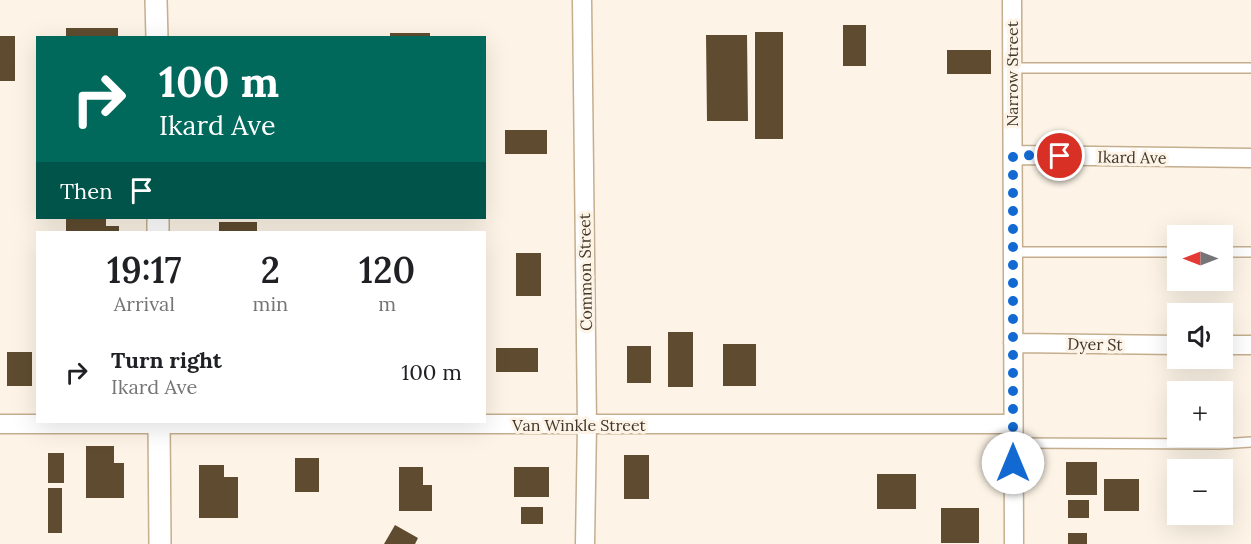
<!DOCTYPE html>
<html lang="en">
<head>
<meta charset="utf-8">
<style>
  :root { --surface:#fff; --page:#f6f6f6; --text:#202124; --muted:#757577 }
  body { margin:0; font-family:Lora,serif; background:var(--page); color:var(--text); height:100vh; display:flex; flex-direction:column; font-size:22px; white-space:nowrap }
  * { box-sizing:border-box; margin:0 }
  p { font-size:20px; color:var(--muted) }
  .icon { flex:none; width:33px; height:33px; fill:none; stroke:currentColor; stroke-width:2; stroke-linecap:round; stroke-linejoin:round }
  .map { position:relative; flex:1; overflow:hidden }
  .panel { position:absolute; left:36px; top:231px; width:450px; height:192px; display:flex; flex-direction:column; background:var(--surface); border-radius:0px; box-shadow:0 6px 24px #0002 }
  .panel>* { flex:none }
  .top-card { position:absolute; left:36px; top:36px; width:450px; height:183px; border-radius:0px; box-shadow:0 6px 24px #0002; background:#00695c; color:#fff; overflow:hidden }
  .needle { width:39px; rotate:270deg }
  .tools { position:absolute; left:1167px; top:225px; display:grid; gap:12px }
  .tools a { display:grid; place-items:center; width:66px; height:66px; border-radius:0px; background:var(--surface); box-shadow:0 6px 24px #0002; font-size:30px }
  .pin { position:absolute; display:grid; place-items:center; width:51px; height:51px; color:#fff; margin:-26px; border:3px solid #fff; border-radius:50%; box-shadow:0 2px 6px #0007 }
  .me { position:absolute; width:66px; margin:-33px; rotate:0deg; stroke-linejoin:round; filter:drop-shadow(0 0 4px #0008) }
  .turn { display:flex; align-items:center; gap:21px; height:126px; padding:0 24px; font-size:27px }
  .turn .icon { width:78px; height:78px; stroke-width:2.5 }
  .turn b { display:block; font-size:42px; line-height:51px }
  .then { display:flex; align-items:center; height:57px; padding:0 24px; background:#0003; gap:12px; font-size:22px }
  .eta { display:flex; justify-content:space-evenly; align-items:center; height:102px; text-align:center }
  .eta b { font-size:36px; font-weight:600; line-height:42px }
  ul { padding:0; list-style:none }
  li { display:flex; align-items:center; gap:18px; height:78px; padding:0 24px }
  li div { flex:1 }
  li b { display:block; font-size:22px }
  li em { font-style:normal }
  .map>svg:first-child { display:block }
  .building { fill:#5f4c30 }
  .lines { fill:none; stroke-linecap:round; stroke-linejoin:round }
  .service-casing { stroke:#c4ae8e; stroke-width:12 }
  .minor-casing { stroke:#c4ae8e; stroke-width:21 }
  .tertiary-casing { stroke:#c4ae8e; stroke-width:24 }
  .service { stroke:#fff; stroke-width:9 }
  .minor { stroke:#fff; stroke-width:18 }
  .tertiary { stroke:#fff; stroke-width:21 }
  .route { stroke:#1369d2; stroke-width:10; stroke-dasharray:0 18 }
  .labels { text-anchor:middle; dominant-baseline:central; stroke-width:6; stroke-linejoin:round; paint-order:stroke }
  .street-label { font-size:16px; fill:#40372a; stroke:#fdf4e7 }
</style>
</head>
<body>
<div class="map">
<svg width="1251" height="544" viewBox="0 0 1251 544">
  <rect width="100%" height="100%" fill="#fdf4e7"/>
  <!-- building -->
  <path class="building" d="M 843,25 L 866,25 L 866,66 L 843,66 Z
    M 66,28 L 118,28 L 118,38 L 66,38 Z
    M 755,32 L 783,32 L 783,139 L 755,139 Z
    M 390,33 L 430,33 L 430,38 L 390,38 Z
    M 706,35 L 747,35 L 748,121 L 707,121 Z
    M 0,36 L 15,36 L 15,81 L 0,81 Z
    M 947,50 L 991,50 L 991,74 L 947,74 Z
    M 505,130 L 547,130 L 547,154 L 505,154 Z
    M 66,218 L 106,218 L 106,226 L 119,226 L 119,232 L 66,232 Z
    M 219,222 L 257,222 L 257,232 L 219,232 Z
    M 516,253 L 541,253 L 541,296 L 516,296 Z
    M 668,332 L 693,332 L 693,387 L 668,387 Z
    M 723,344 L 756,344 L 756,386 L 723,386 Z
    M 627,346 L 651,346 L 651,383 L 627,383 Z
    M 496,348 L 538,348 L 538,372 L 496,372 Z
    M 7,352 L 32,352 L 32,386 L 7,386 Z
    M 86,446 L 114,446 L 114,463 L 124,463 L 124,498 L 86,498 Z
    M 48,453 L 64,453 L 64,483 L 48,483 Z
    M 624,455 L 649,455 L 649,499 L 624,499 Z
    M 295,458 L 319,458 L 319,492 L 295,492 Z
    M 1066,462 L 1097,462 L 1097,495 L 1066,495 Z
    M 199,465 L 224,465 L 224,477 L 238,477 L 238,518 L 199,518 Z
    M 399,467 L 423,467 L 423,485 L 432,485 L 432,511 L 399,511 Z
    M 514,467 L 549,467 L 549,497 L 514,497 Z
    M 877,474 L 916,474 L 916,509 L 877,509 Z
    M 1104,479 L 1139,479 L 1139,511 L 1104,511 Z
    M 48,488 L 62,488 L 62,533 L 48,533 Z
    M 1068,500 L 1089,500 L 1089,518 L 1068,518 Z
    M 521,507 L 543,507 L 543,524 L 521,524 Z
    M 941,508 L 979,508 L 979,543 L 941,543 Z
    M 395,525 L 418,538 L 415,544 L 384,544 Z
    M 1068,533 L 1087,533 L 1087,544 L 1068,544 Z"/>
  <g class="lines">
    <defs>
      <path id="service" d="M 1012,68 L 1251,68
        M 1013,252 L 1178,252
        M 1222,252 L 1251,252
        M 1013,443 L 1220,444 L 1251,442"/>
      <path id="minor" d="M 582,0 L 587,425 L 585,544
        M 1012,0 L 1014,544
        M 1013,155 L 1251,158
        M 1013,343 L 1178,345
        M 1222,345 L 1251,345
        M 0,424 L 1013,424"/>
      <path id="tertiary" d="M 156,0 L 157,38
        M 158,218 L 158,232
        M 159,422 L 160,544"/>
    </defs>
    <!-- service casing -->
    <use href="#service" class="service-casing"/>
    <!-- minor casing -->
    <use href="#minor" class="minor-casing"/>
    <!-- tertiary casing -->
    <use href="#tertiary" class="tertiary-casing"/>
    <!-- service -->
    <use href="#service" class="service"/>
    <!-- minor -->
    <use href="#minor" class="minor"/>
    <!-- tertiary -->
    <use href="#tertiary" class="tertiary"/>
  </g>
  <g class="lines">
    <!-- route -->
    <path class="route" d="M 1013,463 L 1013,155 L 1060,156"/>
  </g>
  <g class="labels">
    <!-- street labels -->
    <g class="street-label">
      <text transform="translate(1012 74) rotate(-90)">Narrow Street</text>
      <text transform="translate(1132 157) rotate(1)">Ikard Ave</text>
      <text transform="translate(585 272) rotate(-91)">Common Street</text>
      <text transform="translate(1095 344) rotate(1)">Dyer St</text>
      <text x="579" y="425">Van Winkle Street</text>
    </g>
  </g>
</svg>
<div class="tools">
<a><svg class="needle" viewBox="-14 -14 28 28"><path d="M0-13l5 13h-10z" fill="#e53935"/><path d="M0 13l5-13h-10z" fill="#757577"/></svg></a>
<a><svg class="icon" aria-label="sound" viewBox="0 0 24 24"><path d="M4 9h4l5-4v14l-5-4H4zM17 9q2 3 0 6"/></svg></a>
<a>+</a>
<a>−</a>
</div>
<div class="pin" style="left:1060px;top:156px;background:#d93025"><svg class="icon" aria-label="arrive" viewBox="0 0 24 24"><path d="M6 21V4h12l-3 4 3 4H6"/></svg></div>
<svg class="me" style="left:1013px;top:463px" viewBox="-20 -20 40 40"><circle r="19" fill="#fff"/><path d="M0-13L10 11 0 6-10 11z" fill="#1369d2"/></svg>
<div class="top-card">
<div class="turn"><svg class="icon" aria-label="right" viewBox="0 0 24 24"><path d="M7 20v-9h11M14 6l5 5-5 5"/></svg><div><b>100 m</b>Ikard Ave</div></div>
<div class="then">Then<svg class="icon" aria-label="arrive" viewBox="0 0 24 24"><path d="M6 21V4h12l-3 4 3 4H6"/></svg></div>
</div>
<section class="panel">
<div class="eta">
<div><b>19:17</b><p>Arrival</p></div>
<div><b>2</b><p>min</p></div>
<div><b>120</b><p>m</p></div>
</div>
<ul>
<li><svg class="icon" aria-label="right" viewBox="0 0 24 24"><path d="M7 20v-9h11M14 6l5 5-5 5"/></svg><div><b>Turn right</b><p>Ikard Ave</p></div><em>100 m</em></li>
</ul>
</section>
</div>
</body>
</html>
